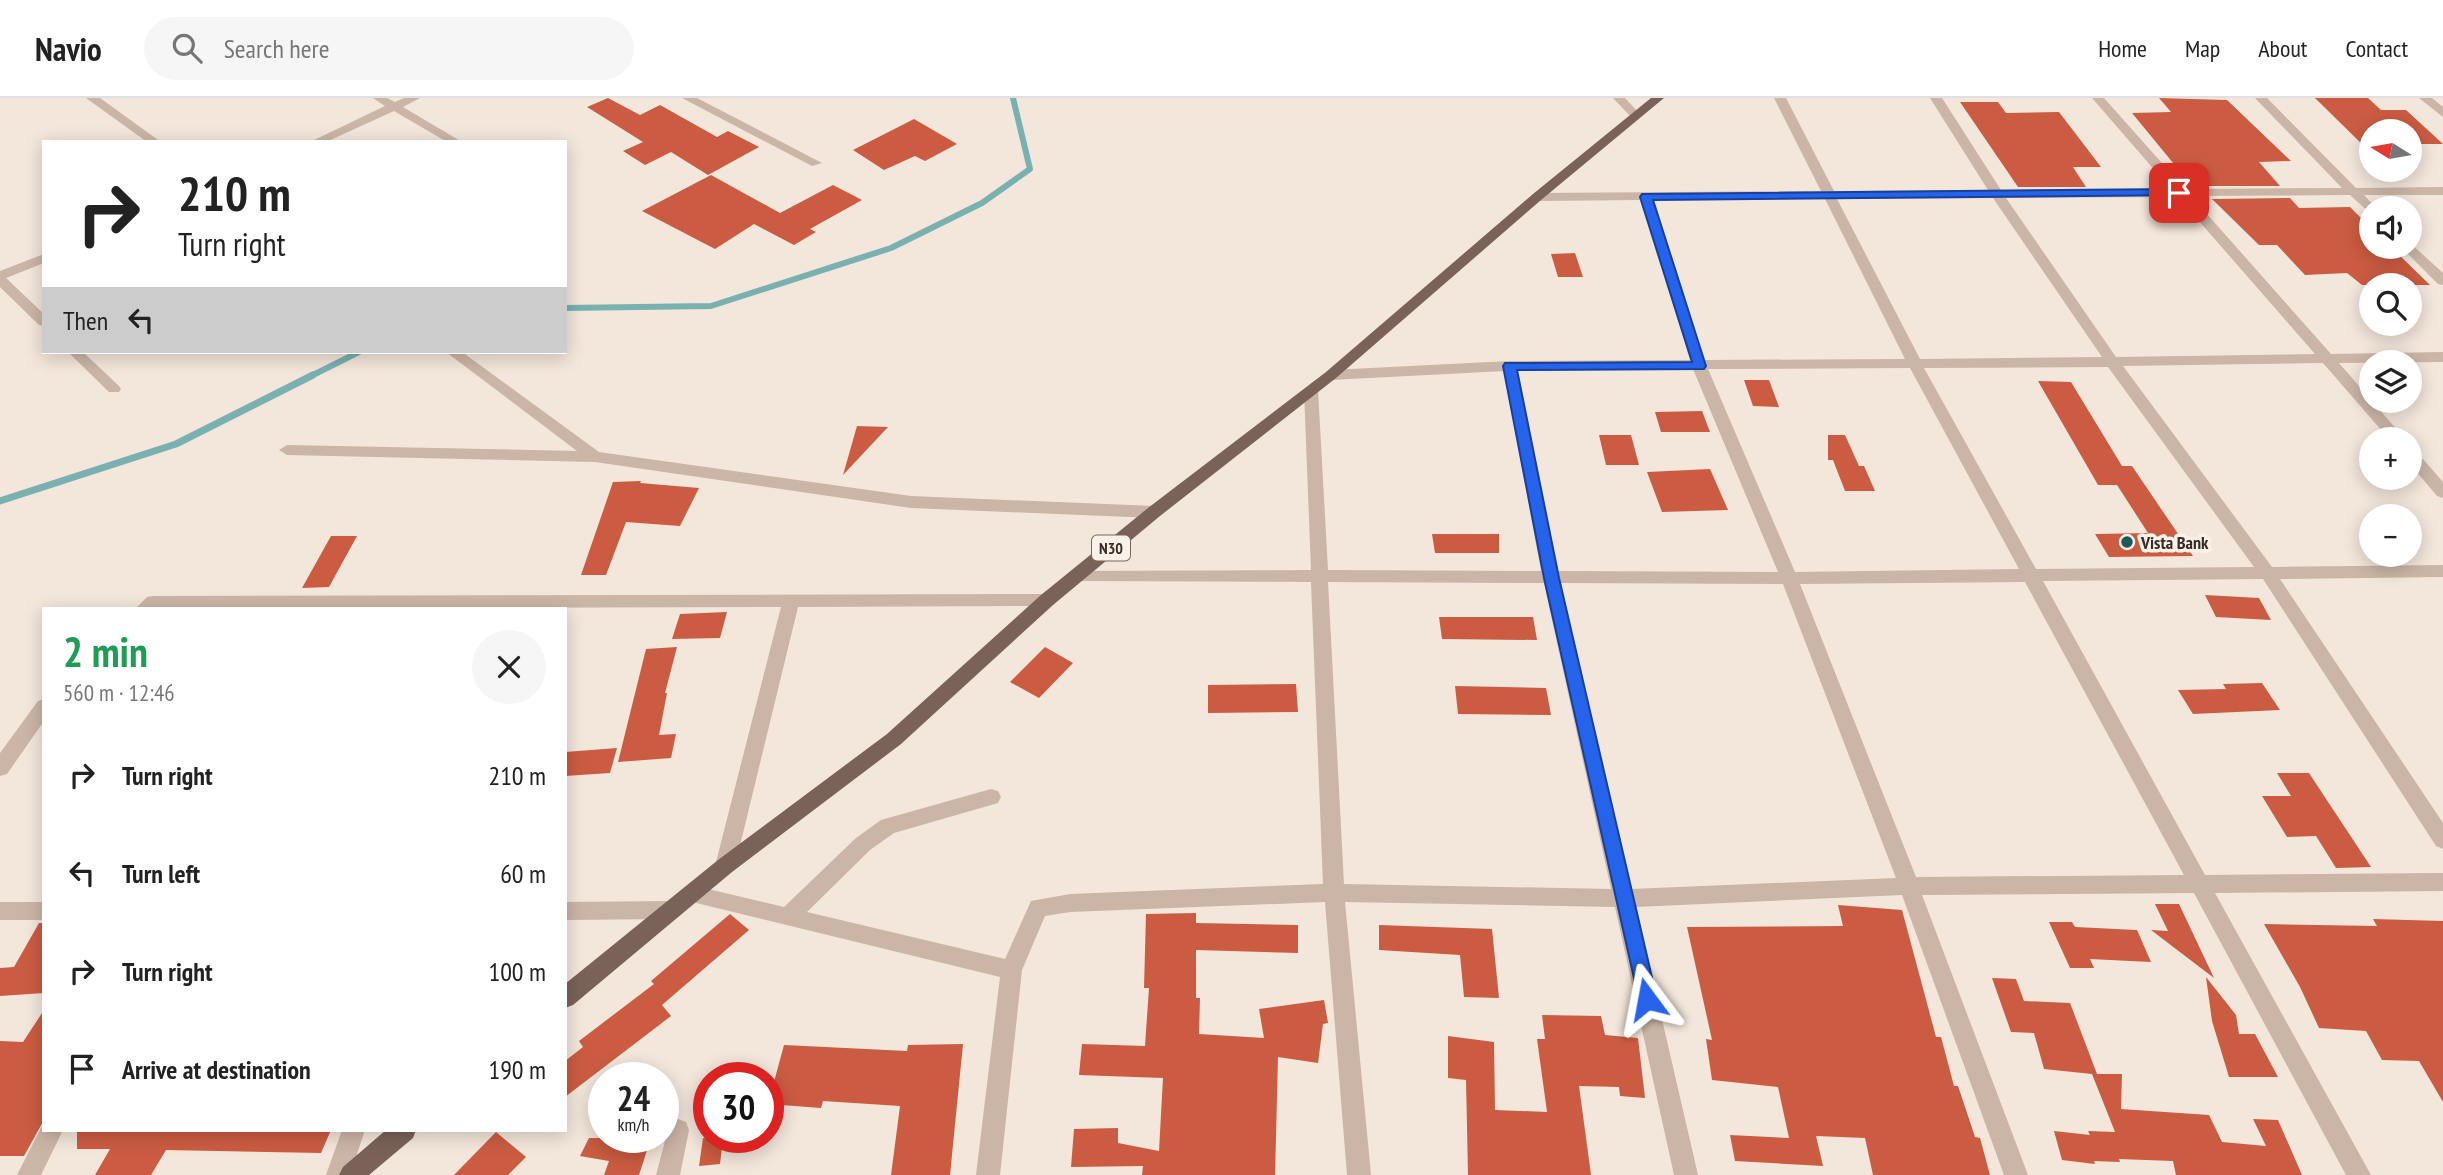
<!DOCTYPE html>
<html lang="en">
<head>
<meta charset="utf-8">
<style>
  :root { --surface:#fff; --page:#f6f6f6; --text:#222; --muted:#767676; --line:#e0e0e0 }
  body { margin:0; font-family:"PT Sans Narrow",sans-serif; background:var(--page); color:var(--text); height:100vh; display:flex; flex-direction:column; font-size:26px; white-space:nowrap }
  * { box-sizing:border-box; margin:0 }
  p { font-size:23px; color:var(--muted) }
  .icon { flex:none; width:38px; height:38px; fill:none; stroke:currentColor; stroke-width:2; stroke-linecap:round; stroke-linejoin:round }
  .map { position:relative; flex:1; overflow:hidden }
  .side { position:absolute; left:42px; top:509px; width:525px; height:525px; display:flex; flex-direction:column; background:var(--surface); border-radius:0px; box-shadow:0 4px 18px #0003 }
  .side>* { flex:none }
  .guide { position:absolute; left:42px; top:42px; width:525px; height:214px; border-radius:0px; box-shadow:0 4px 18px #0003; background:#fff; color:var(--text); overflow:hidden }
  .needle { width:46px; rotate:281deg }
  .buttons { position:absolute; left:2359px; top:21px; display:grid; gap:14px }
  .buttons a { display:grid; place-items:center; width:63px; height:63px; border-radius:50%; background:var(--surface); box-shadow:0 4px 18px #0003; font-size:35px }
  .speed { position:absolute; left:588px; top:964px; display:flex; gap:14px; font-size:35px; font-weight:700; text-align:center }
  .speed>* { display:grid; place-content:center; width:91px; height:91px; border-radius:50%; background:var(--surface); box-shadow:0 4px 18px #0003; line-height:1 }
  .speed small { font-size:18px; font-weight:400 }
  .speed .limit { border:10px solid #d22; background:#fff; color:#111 }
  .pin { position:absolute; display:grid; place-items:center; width:60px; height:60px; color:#fff; margin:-30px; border-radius:14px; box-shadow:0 4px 10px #0006 }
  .me { position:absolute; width:77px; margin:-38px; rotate:347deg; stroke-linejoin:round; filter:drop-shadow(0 0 5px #0008) }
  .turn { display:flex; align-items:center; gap:24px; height:147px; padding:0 21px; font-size:32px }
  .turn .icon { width:91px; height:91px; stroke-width:2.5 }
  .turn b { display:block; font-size:49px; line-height:60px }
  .then { display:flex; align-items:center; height:66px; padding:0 21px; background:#0003; gap:14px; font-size:26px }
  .round { display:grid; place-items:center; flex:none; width:74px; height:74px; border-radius:37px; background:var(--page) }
  .summary { display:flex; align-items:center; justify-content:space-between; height:119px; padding:0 21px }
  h1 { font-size:42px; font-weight:600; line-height:52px; color:#1e9e55 }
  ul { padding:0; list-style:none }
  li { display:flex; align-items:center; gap:21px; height:98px; padding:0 21px }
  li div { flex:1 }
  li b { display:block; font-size:26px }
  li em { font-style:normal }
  header { display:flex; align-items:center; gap:42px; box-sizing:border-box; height:98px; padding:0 35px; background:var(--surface); border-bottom:2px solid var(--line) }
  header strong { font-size:33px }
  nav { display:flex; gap:38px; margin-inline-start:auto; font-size:24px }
  .search { width:490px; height:63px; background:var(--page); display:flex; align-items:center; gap:18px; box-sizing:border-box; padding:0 24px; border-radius:38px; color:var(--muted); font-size:26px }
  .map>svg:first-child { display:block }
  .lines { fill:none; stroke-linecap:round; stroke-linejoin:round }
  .stream-far1 { stroke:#79b1b1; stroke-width:6 }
  .stream { stroke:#79b1b1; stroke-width:7 }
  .building { fill:#cb5c41 }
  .minor { fill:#cbb5a6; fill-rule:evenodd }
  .major { fill:#7a6258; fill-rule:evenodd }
  .route { fill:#2563eb; stroke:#184099; stroke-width:2 }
  .poi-dot { fill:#1b595b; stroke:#faf1e8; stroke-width:2.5 }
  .labels { text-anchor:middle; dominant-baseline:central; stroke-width:7; stroke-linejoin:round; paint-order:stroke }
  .shield { fill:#faf1e8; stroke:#726761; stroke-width:2 }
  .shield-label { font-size:16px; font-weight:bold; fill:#372c27 }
  .poi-label { font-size:18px; font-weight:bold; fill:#372c27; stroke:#faf1e8; text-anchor:start }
</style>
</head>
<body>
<header>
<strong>Navio</strong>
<div class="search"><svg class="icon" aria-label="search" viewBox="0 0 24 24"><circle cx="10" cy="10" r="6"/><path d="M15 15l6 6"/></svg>Search here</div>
<nav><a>Home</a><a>Map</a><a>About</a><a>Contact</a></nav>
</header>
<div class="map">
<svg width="2443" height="1077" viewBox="0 0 2443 1077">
  <rect width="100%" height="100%" fill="#f3e6db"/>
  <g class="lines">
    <!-- stream-far1 -->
    <path class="stream-far1" d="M 565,210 L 711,208 L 891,150 L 982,105 L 1030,71 L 1013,0
      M 309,279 L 359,254"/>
    <!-- stream -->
    <path class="stream" d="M 0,403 L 176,346 L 313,277"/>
  </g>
  <!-- building -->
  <path class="building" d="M 608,0 L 640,17 L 660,7 L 717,39 L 728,33 L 759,49 L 708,77 L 671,54 L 645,67 L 623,53 L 643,44 L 587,9 Z
    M 2159,0 L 2227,2 L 2291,63 L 2259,64 L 2280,88 L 2192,88 L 2132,15 L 2171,14 Z
    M 2315,0 L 2368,0 L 2381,12 L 2406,12 L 2443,46 L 2410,46 L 2410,33 L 2371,33 L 2371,55 Z
    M 1960,4 L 1998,4 L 2006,15 L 2059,14 L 2101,69 L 2073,69 L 2086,89 L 2018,89 Z
    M 914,21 L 957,46 L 925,63 L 915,58 L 884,72 L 853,52 Z
    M 711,77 L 780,115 L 833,87 L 862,102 L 810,131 L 816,134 L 794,147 L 754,126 L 715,151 L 642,113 Z
    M 2290,100 L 2299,110 L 2350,109 L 2371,130 L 2371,149 L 2391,149 L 2430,187 L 2362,187 L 2347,175 L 2305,177 L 2277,147 L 2259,147 L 2212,101 Z
    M 1575,155 L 1583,179 L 1558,179 L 1551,156 Z
    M 1744,282 L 1769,282 L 1779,309 L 1753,308 Z
    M 2038,283 L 2071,284 L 2122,368 L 2132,368 L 2193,458 L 2109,459 L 2095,436 L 2148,435 L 2117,387 L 2098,387 Z
    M 1702,313 L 1710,334 L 1661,334 L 1655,314 Z
    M 857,328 L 888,329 L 843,377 Z
    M 1599,337 L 1631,337 L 1639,367 L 1606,367 Z
    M 1828,337 L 1845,337 L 1859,368 L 1864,368 L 1875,393 L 1845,393 L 1833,362 L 1828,362 Z
    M 1710,371 L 1728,412 L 1662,414 L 1647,374 Z
    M 641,383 L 640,385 L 699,390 L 680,428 L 626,424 L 606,477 L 581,477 L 613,384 Z
    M 1432,436 L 1499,436 L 1499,455 L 1435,455 Z
    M 331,438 L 357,438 L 329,489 L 302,490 Z
    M 2205,497 L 2259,500 L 2271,522 L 2216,519 Z
    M 727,514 L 720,540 L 672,541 L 680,516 Z
    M 1439,519 L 1533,519 L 1537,542 L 1442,541 Z
    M 677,549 L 665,595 L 667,595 L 659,637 L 676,636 L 671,660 L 618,664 L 646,551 Z
    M 1045,549 L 1073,565 L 1039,600 L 1010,584 Z
    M 2262,585 L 2280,612 L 2193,616 L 2178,592 L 2226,591 L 2223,586 Z
    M 1296,586 L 1298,614 L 1208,615 L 1208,587 Z
    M 1455,588 L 1546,590 L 1551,617 L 1458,616 Z
    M 617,650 L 610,675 L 565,678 L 565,654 Z
    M 2277,675 L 2309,675 L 2371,769 L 2336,770 L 2316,738 L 2287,739 L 2262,698 L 2291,698 Z
    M 2155,806 L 2179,806 L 2214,880 L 2151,832 L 2168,833 Z
    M 1838,807 L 1902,812 L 1936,939 L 1941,939 L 1954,988 L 1958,988 L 1975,1039 L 1980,1040 L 1990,1077 L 1873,1077 L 1865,1040 L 1816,1038 L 1823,1068 L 1735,1063 L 1730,1037 L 1789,1040 L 1778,989 L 1712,982 L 1706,941 L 1712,942 L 1687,829 L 1843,828 Z
    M 1196,815 L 1196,825 L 1298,827 L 1298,855 L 1196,852 L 1196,900 L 1200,900 L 1199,936 L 1264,940 L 1259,911 L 1324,902 L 1328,925 L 1323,926 L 1318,965 L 1278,959 L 1275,1077 L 1142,1077 L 1143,1068 L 1071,1069 L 1074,1031 L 1118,1030 L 1118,1045 L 1159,1053 L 1163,980 L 1079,977 L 1082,946 L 1145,948 L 1149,890 L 1144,890 L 1146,816 Z
    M 730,816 L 749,832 L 662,907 L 671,918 L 565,999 L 565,963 L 583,949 L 579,943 L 654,886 L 651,883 Z
    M 2373,821 L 2443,823 L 2443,1004 L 2419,963 L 2382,962 L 2366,933 L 2319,930 L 2300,889 L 2264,826 L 2377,828 Z
    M 2049,824 L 2072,824 L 2075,829 L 2137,832 L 2151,864 L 2090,861 L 2094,870 L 2070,870 Z
    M 39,825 L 44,825 L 44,895 L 0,898 L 0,870 L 14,869 Z
    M 1379,827 L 1492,831 L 1499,900 L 1464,899 L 1460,857 L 1379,852 Z
    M 2206,879 L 2236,917 L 2239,936 L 2255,936 L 2278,979 L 2229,979 L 2212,923 Z
    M 1992,880 L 2016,881 L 2024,903 L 2070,905 L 2097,976 L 2122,976 L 2121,1011 L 2209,1017 L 2222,1044 L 2266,1048 L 2253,1021 L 2278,1022 L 2302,1077 L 2176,1077 L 2173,1063 L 2119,1061 L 2120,1064 L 2094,1063 L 2095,1066 L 2062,1062 L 2054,1033 L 2090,1037 L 2088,1033 L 2115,1034 L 2092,976 L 2044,971 L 2034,935 L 2011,934 Z
    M 44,912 L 44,1022 L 24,1058 L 0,1058 L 0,943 L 23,944 Z
    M 1542,917 L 1601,918 L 1605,937 L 1638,940 L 1645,1000 L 1620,998 L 1619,989 L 1579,988 L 1591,1077 L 1468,1077 L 1466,982 L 1448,980 L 1448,938 L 1494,944 L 1495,1012 L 1547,1014 L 1537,941 L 1545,941 Z
    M 963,946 L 950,1077 L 891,1077 L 900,1008 L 823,1003 L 821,1010 L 768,1006 L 784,947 L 907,953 L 908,947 Z
    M 77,1032 L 331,1032 L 321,1055 L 166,1052 L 151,1077 L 95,1077 L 110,1051 L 77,1051 Z
    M 496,1034 L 526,1059 L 508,1077 L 454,1077 Z
    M 589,1040 L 651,1040 L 639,1077 L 604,1077 L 609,1063 L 580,1058 Z
    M 703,1040 L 723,1040 L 720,1066 L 699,1068 Z"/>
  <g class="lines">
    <!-- minor -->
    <path class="minor" d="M 86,0 L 100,0 L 161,44 L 147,44 Z
      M 373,0 L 387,0 L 395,4 L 404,0 L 420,0 L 403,9 L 462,44 L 447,44 L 394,13 L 326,44 L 310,44 L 385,8 Z
      M 682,0 L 697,0 L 822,65 L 812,68 Z
      M 1613,0 L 1625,0 L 1640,16 L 1640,20 L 1632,20 Z
      M 1774,0 L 1786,0 L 1834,93 L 1988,92 L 1930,0 L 1942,0 L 2001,92 L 2171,91 L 2092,0 L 2104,0 L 2185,91 L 2342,90 L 2255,0 L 2267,0 L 2356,90 L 2443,89 L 2443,97 L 2364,97 L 2376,110 L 2371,110 L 2371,116 L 2350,97 L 2191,98 L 2331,256 L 2443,254 L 2443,264 L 2339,265 L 2405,341 L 2389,341 L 2323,265 L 2123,268 L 2272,469 L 2443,467 L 2443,479 L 2280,481 L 2443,725 L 2443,751 L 2436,748 L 2263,481 L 2043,483 L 2205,777 L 2443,775 L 2443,793 L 2215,795 L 2371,1077 L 2346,1077 L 2194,795 L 1922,797 L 2028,1077 L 2004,1077 L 1902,797 L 1636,809 L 1698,1077 L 1674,1077 L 1615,809 L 1345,804 L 1371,1077 L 1347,1077 L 1325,804 L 1070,814 L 1045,818 L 1022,872 L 1000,1077 L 976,1077 L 1000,879 L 684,802 L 681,796 L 684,790 L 691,787 L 784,809 L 856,740 L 881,722 L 991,691 L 998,693 L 1001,699 L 998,705 L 894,735 L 870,752 L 807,814 L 1005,861 L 1031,803 L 1070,796 L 1323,786 L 1311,484 L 1077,483 L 1071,481 L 1069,477 L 1071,473 L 1311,472 L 1304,292 L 1311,287 L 1318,292 L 1328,472 L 1541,473 L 1504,273 L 1331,282 L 1324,277 L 1331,272 L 1510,263 L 1690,262 L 1641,102 L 1537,103 L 1531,99 L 1537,95 L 1821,93 ZM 2178,99 L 2315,256 L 2116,259 L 2006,100 ZM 1993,100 L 2102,259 L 1920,261 L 1837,101 ZM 1825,101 L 1905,261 L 1704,262 L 1654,102 ZM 2108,269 L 2254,469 L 2036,471 L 1924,270 ZM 1910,270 L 2019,471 L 1795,474 L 1708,271 ZM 1693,271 L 1778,474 L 1558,473 L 1518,273 ZM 1328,484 L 1544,485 L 1611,791 L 1344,786 ZM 2025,484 L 2184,777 L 1916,779 L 1800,486 ZM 1561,485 L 1783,486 L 1896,780 L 1631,791 Z
      M 2419,0 L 2432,0 L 2443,9 L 2443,19 Z
      M 2410,145 L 2443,175 L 2443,187 L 2438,186 L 2404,152 L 2403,149 L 2410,149 Z
      M 44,156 L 44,165 L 6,180 L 44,216 L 44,228 L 39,227 L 0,189 L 0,173 Z
      M 68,254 L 83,254 L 119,288 L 121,291 L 119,294 L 109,294 Z
      M 446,254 L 462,254 L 599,354 L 911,398 L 1154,408 L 1162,414 L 1154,420 L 911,410 L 595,364 L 287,357 L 279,352 L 287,347 L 577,353 Z
      M 2410,351 L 2415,352 L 2443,384 L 2443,400 L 2437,398 L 2410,366 Z
      M 1047,496 L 1053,497 L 1056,502 L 1053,507 L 1047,508 L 798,509 L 735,768 L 732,774 L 725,777 L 718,774 L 715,768 L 781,509 L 135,511 L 147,499 L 153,498 Z
      M 44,601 L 44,623 L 7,676 L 0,678 L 0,655 L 38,603 Z
      M 671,803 L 678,805 L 681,812 L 678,819 L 671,821 L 565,822 L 565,804 Z
      M 0,804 L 44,804 L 44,822 L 0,822 Z
      M 678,1021 L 686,1024 L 689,1032 L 680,1077 L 656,1077 L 670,1024 Z
      M 44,1024 L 44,1032 L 63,1032 L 41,1077 L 17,1077 Z
      M 342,1032 L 365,1032 L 350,1077 L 326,1077 Z"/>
    <!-- major -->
    <path class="major" d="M 1651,0 L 1664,0 L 1541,102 L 1336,280 L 1160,418 L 1053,507 L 901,646 L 732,774 L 573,907 L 565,910 L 565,886 L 718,762 L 887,636 L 1041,497 L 1148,410 L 1326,274 L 1533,96 Z
      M 386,1032 L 416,1032 L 413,1040 L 369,1077 L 339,1077 L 343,1069 Z"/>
  </g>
  <!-- route -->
  <path class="route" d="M 2179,91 L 2185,95 L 2183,97 L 1653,102 L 1706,268 L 1704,271 L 1517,272 L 1559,480 L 1657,901 L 1654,907 L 1647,910 L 1640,907 L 1544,480 L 1503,268 L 1505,265 L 1692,264 L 1640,99 L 1642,96 Z"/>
  <!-- markers -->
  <circle class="poi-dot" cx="2127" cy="444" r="7"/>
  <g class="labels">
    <!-- shield labels -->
    <rect class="shield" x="1092" y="437.5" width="38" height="25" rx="5"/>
    <g class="shield-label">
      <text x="1111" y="450">N30</text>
    </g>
    <!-- poi labels -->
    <g class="poi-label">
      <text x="2141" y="444">Vista Bank</text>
    </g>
  </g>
</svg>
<div class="buttons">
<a><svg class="needle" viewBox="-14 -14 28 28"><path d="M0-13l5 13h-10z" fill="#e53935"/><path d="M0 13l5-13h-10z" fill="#767676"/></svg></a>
<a><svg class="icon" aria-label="sound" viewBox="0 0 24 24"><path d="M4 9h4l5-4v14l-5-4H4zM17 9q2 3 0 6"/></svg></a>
<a><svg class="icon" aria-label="search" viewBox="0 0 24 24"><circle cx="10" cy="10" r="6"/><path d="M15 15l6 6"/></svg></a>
<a><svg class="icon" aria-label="layers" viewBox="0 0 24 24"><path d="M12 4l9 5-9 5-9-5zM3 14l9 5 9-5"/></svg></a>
<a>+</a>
<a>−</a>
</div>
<div class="speed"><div>24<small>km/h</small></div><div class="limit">30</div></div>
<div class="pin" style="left:2179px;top:95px;background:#d93025"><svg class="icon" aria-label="arrive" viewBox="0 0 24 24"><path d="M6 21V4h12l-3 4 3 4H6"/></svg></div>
<svg class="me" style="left:1647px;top:901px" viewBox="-20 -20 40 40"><path d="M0-17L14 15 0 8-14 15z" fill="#2563eb" stroke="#fff" stroke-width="4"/></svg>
<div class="guide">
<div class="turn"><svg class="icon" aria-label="right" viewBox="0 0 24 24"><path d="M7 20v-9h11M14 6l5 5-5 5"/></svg><div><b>210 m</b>Turn right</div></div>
<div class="then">Then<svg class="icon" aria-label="left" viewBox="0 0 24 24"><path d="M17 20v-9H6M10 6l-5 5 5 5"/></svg></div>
</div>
<section class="side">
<div class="summary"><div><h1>2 min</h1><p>560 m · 12:46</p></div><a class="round"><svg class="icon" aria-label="close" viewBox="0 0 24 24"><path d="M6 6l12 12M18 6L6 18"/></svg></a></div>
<ul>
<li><svg class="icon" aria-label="right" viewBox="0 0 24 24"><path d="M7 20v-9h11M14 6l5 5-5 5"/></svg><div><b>Turn right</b></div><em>210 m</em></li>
<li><svg class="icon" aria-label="left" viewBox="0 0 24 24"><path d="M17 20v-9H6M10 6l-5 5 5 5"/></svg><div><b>Turn left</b></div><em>60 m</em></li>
<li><svg class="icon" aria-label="right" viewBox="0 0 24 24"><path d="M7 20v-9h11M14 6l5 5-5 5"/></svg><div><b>Turn right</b></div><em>100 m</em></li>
<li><svg class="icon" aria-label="arrive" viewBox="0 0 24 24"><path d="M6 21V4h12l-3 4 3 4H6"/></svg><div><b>Arrive at destination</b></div><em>190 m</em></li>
</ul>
</section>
</div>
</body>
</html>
